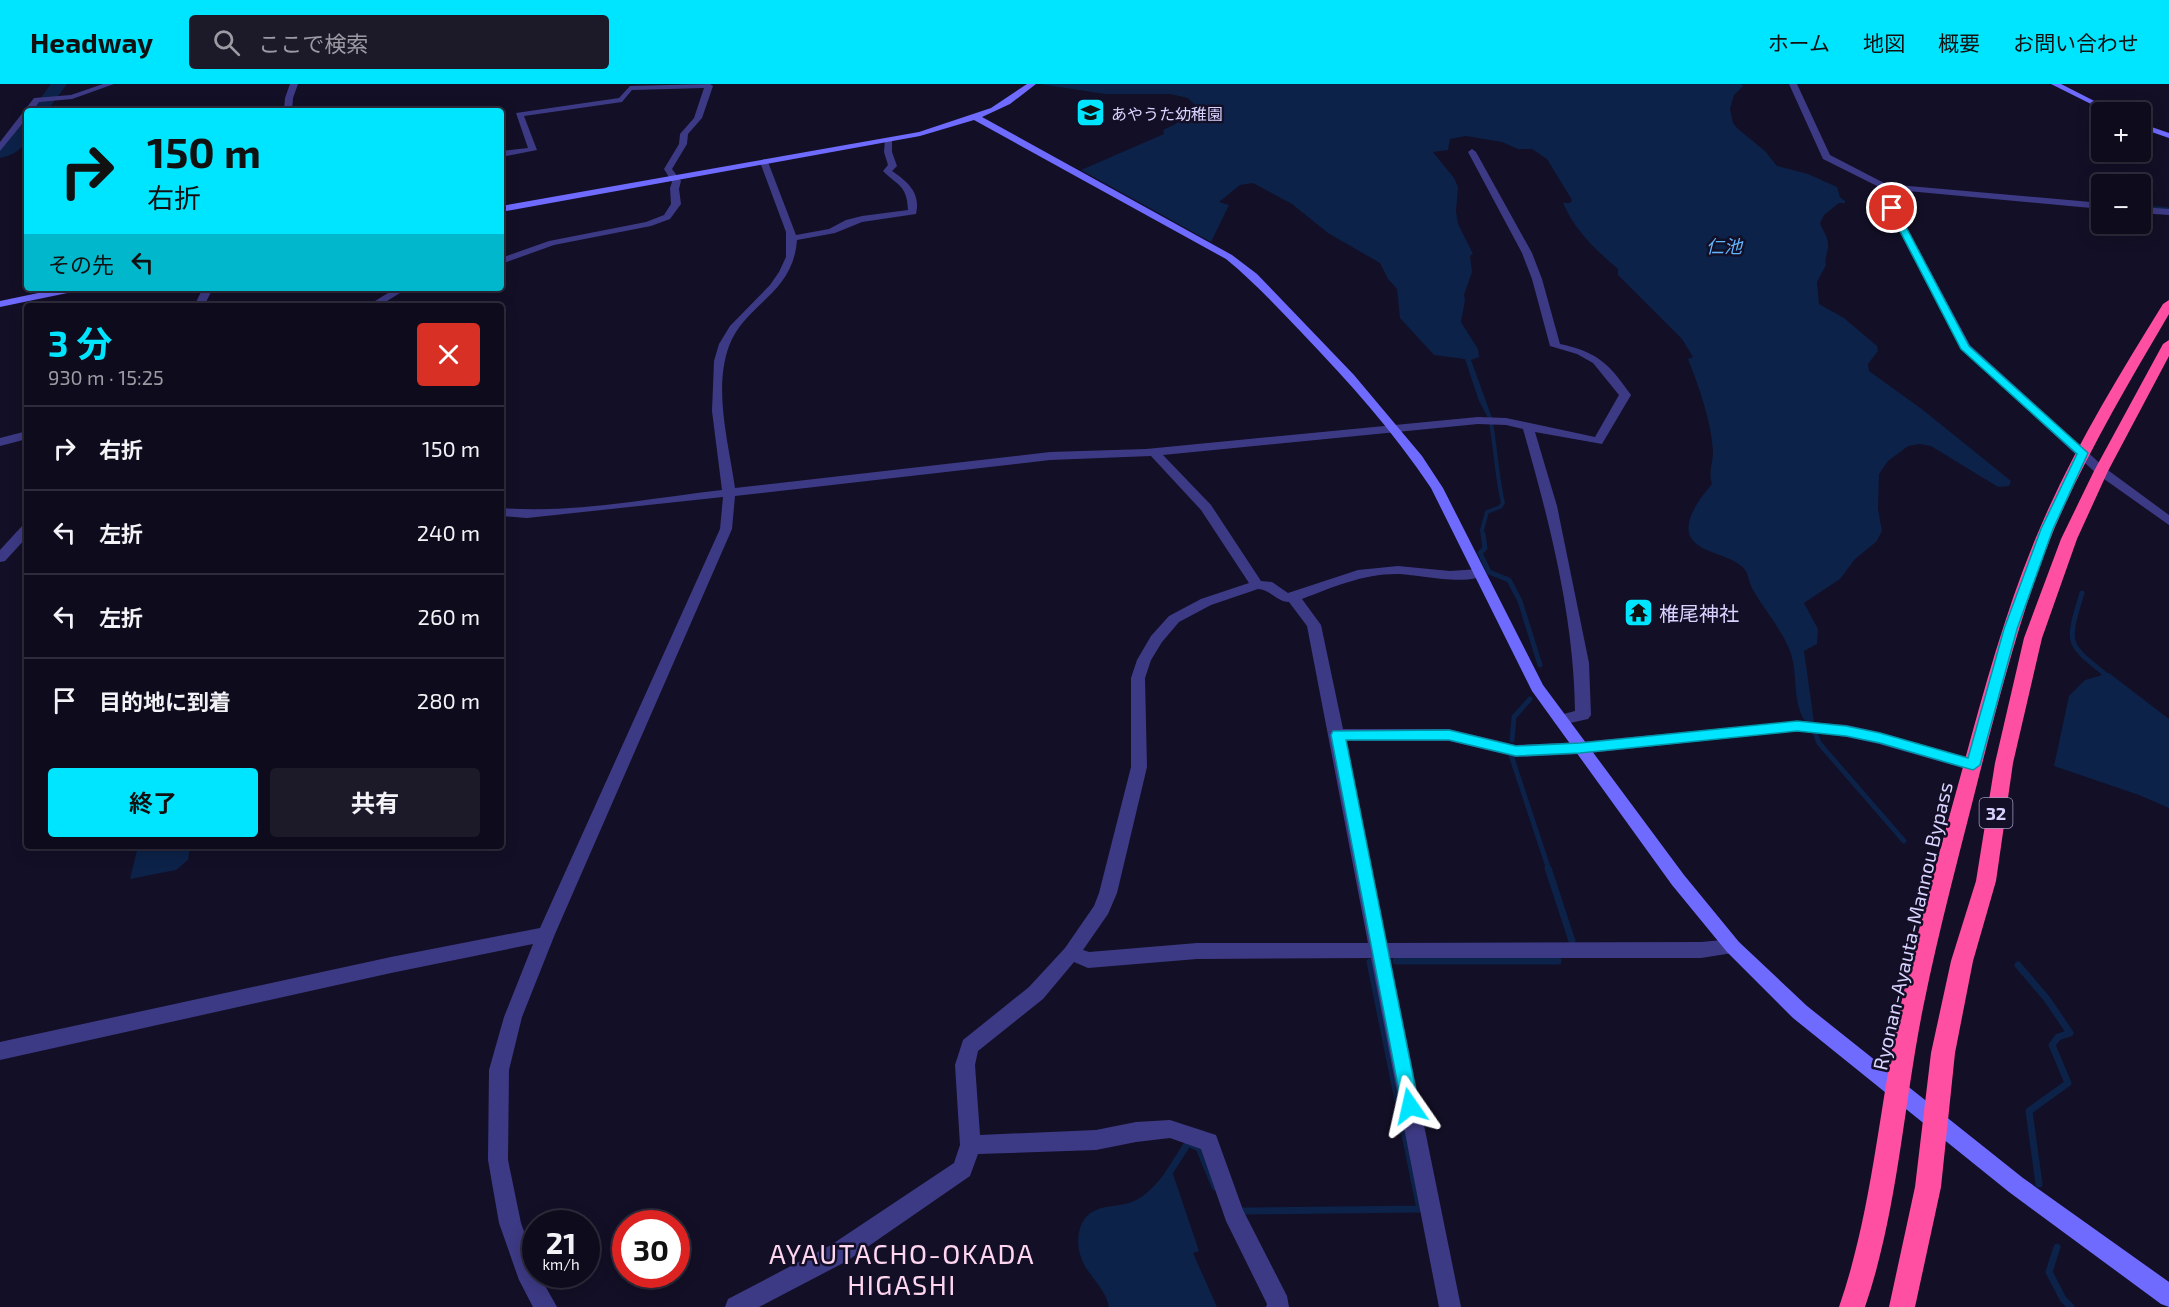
<!DOCTYPE html>
<html lang="ja">
<head>
<meta charset="utf-8">
<style>
  :root { --surface:#0e0b1c; --page:#1c1929; --text:#f1f3f6; --muted:#9b9ba3; --line:#2e2b3b; --accent:#00e5ff }
  body { margin:0; font-family:"Exo 2","Noto Sans JP",sans-serif; background:var(--page); color:var(--text); height:100vh; display:flex; flex-direction:column; font-size:22px; white-space:nowrap }
  * { box-sizing:border-box; margin:0 }
  p { font-size:20px; color:var(--muted) }
  .icon { flex:none; width:33px; height:33px; fill:none; stroke:currentColor; stroke-width:2; stroke-linecap:round; stroke-linejoin:round }
  .map { position:relative; flex:1; overflow:hidden }
  .drawer { position:absolute; left:24px; top:219px; width:480px; height:546px; display:flex; flex-direction:column; background:var(--surface); border-radius:6px; box-shadow:0 3px 15px #0003,0 0 0 2px var(--line) }
  .drawer>* { flex:none }
  .top-card { position:absolute; left:24px; top:24px; width:480px; height:183px; border-radius:6px; box-shadow:0 3px 15px #0003,0 0 0 2px var(--line); background:#00e5ff; color:#111; overflow:hidden }
  .controls { position:absolute; left:2091px; top:18px; display:grid; gap:12px }
  .controls a { display:grid; place-items:center; width:60px; height:60px; border-radius:6px; background:var(--surface); box-shadow:0 3px 15px #0003,0 0 0 2px var(--line); font-size:30px }
  .speed { position:absolute; left:522px; top:1126px; display:flex; gap:12px; font-size:30px; font-weight:700; text-align:center }
  .speed>* { display:grid; place-content:center; width:78px; height:78px; border-radius:50%; background:var(--surface); box-shadow:0 3px 15px #0003,0 0 0 2px var(--line); line-height:1 }
  .speed small { font-size:15px; font-weight:400 }
  .speed .limit { border:9px solid #d22; background:#fff; color:#111 }
  .pin { position:absolute; display:grid; place-items:center; width:51px; height:51px; color:#fff; margin:-26px; border:3px solid #fff; border-radius:50%; box-shadow:0 2px 6px #0007 }
  .me { position:absolute; width:66px; margin:-33px; rotate:349deg; stroke-linejoin:round; filter:drop-shadow(0 0 4px #0008) }
  .turn { display:flex; align-items:center; gap:21px; height:126px; padding:0 24px; font-size:27px }
  .turn .icon { width:78px; height:78px; stroke-width:2.5 }
  .turn b { display:block; font-size:42px; line-height:51px }
  .then { display:flex; align-items:center; height:57px; padding:0 24px; background:#0003; gap:12px; font-size:22px }
  .round { display:grid; place-items:center; flex:none; width:63px; height:63px; border-radius:6px; background:var(--page) }
  .summary { display:flex; align-items:center; justify-content:space-between; height:102px; padding:0 24px }
  h1 { font-size:36px; font-weight:700; line-height:45px; color:var(--accent) }
  .action { display:flex; gap:12px; margin-top:auto; padding:12px 24px }
  .action a { flex:1; height:69px; border-radius:6px; background:var(--accent); color:#111; font-size:24px; font-weight:700; line-height:69px; text-align:center }
  .action a+a { background:var(--page); color:var(--text) }
  ul { padding:0; list-style:none }
  li { display:flex; align-items:center; gap:18px; height:84px; padding:0 24px; border-top:2px solid var(--line) }
  li div { flex:1 }
  li b { display:block; font-size:22px }
  li em { font-style:normal }
  header { display:flex; align-items:center; gap:36px; box-sizing:border-box; height:84px; padding:0 30px; background:var(--accent); color:#111 }
  header strong { font-size:28px }
  nav { display:flex; gap:33px; margin-inline-start:auto; font-size:21px }
  .search { width:420px; height:54px; background:var(--page); display:flex; align-items:center; gap:15px; box-sizing:border-box; padding:0 21px; border-radius:6px; color:var(--muted); font-size:22px }
  .map>svg:first-child { display:block }
  .water { fill:#0c2248 }
  .lines { fill:none; stroke-linecap:round; stroke-linejoin:round }
  .stream-far3 { stroke:#0c2248; stroke-width:3 }
  .stream-far2 { stroke:#0c2248; stroke-width:4 }
  .stream-far1 { stroke:#0c2248; stroke-width:5 }
  .stream { stroke:#0c2248; stroke-width:7 }
  .river { fill:#0c2248; fill-rule:evenodd }
  .street { fill:#3d3a85; fill-rule:evenodd }
  .secondary { fill:#6f6bff; fill-rule:evenodd }
  .highway { fill:#ff4fa3; fill-rule:evenodd }
  .route { fill:#00e5ff; stroke:#0095a6; stroke-width:1.5 }
  .labels { text-anchor:middle; dominant-baseline:central; stroke-width:5; stroke-linejoin:round; paint-order:stroke }
  .far-poi-label { font-size:16px; fill:#d9d4ff; stroke:#130f26; text-anchor:start }
  .far-water-label { font-size:18px; font-style:italic; fill:#62b6ff; stroke:#130f26 }
  .shield { fill:#130f26; stroke:#9e99be; stroke-width:1.5 }
  .shield-label { font-size:18px; font-weight:bold; fill:#d9d4ff }
  .poi-label { font-size:20px; fill:#d9d4ff; stroke:#130f26; text-anchor:start }
  .street-label { font-size:20px; fill:#d9d4ff; stroke:#130f26 }
  .near-quarter-label { font-size:27px; letter-spacing:1.5px; fill:#ffd6f0; stroke:#130f26 }
</style>
</head>
<body>
<header>
<strong>Headway</strong>
<div class="search"><svg class="icon" aria-label="search" viewBox="0 0 24 24"><circle cx="10" cy="10" r="6"/><path d="M15 15l6 6"/></svg>ここで検索</div>
<nav><a>ホーム</a><a>地図</a><a>概要</a><a>お問い合わせ</a></nav>
</header>
<div class="map">
<svg width="2169" height="1223" viewBox="0 0 2169 1223">
  <rect width="100%" height="100%" fill="#130f26"/>
  <!-- water -->
  <path class="water" d="M 1040,0 L 1741,0 L 1743,2 L 1734,11 L 1730,25 L 1733,39 L 1738,45 L 1765,67 L 1777,82 L 1808,90 L 1837,103 L 1840,113 L 1845,117 L 1845,119 L 1839,119 L 1824,131 L 1820,139 C 1822,146 1828,152 1828,160 C 1829,167 1824,173 1826,181 L 1817,198 L 1819,220 L 1844,234 L 1877,262 L 1878,267 L 1868,280 L 1869,287 L 1923,326 L 2011,397 L 2009,402 L 1998,403 L 1931,362 L 1920,360 L 1908,362 L 1888,377 L 1879,390 L 1878,425 L 1882,447 L 1876,458 L 1855,475 L 1840,495 L 1804,519 L 1818,545 L 1817,560 L 1804,567 L 1814,638 L 1805,637 C 1792,617 1798,592 1791,570 C 1784,548 1765,527 1753,506 C 1750,501 1749,495 1747,489 C 1738,470 1698,471 1690,452 C 1683,435 1702,412 1712,400 C 1708,388 1713,379 1713,367 C 1711,336 1699,303 1688,275 L 1693,273 L 1682,255 L 1618,191 L 1618,185 C 1595,165 1576,148 1563,119 L 1570,119 L 1572,116 L 1547,75 L 1532,65 L 1518,65 L 1502,58 L 1466,52 L 1450,55 L 1448,66 L 1433,68 L 1454,94 L 1458,103 L 1456,127 L 1458,140 L 1473,170 L 1470,172 L 1472,188 L 1464,211 L 1465,216 L 1461,238 L 1478,265 L 1479,273 L 1471,276 L 1492,334 L 1488,334 L 1479,317 L 1465,275 L 1434,271 L 1400,234 L 1397,205 L 1388,195 L 1380,179 L 1328,149 L 1292,120 L 1253,99 L 1240,101 L 1219,118 L 1229,121 L 1211,158 L 1081,86 L 1164,50 L 1163,46 C 1176,40 1188,34 1196,22 L 1188,14 L 1170,10 L 1105,10 Z
    M 2109,589 L 2169,635 L 2169,724 L 2139,711 L 2054,682 L 2069,612 L 2085,596 Z
    M 138,762 L 190,762 L 188,776 L 176,786 L 130,795 Z
    M 1168,1086 L 1173,1090 L 1199,1167 L 1193,1169 L 1217,1223 L 1109,1223 C 1105,1203 1089,1193 1082,1176 C 1075,1160 1077,1135 1094,1127 C 1107,1120 1126,1123 1138,1115 C 1150,1108 1159,1096 1168,1086 Z"/>
  <g class="lines">
    <!-- stream-far3 -->
    <path class="stream-far3" d="M 2149,123 L 2169,125"/>
    <!-- stream-far2 -->
    <path class="stream-far2" d="M 1483,451 L 1482,446 L 1487,428 L 1500,423 L 1503,419 C 1496,390 1496,363 1490,334"/>
    <!-- stream-far1 -->
    <path class="stream-far1" d="M 1483,450 L 1485,464 L 1480,469 L 1489,488 L 1509,496 L 1520,517 L 1540,581
      M 2082,509 C 2066,562 2066,559 2110,594
      M 1808,631 L 1819,659 L 1904,757
      M 1512,656 L 1514,633 L 1530,615
      M 1511,671 L 1549,786"/>
    <!-- stream -->
    <path class="stream" d="M 1548,784 L 1572,857
      M 1396,877 L 1558,877
      M 2018,881 L 2047,915 L 2070,949 L 2058,953 L 2052,961 L 2068,999 L 2029,1027 L 2039,1100
      M 1167,1092 L 1188,1059 L 1199,1064 L 1215,1103
      M 1238,1127 L 1420,1125 L 1370,878
      M 2057,1163 L 2049,1188 L 2063,1215 L 2071,1223"/>
    <!-- river -->
    <path class="river" d="M 51,0 L 67,0 L 47,27 L 31,27 Z
      M 27,39 C 27,61 22,69 0,74 L 0,62 C 11,57 15,42 27,39 Z"/>
    <!-- street -->
    <path class="street" d="M 103,0 L 114,0 L 72,15 L 39,18 L 33,27 L 27,27 L 27,34 L 0,67 L 0,58 L 34,14 L 71,11 Z
      M 290,0 L 298,0 L 293,14 L 292,27 L 284,27 L 285,14 Z
      M 710,0 L 713,2 L 702,34 L 688,50 L 687,60 L 672,85 L 681,97 L 679,105 L 681,120 L 670,135 L 651,142 L 554,161 L 501,180 L 501,174 L 549,157 L 646,138 L 664,131 L 671,120 L 670,104 L 672,98 L 664,85 L 679,60 L 680,50 L 694,34 L 704,4 L 632,6 L 622,18 L 524,32 L 537,66 L 501,73 L 501,67 L 528,64 L 516,29 L 619,14 L 630,2 Z
      M 1789,0 L 1797,0 L 1830,71 L 1886,100 L 2102,119 L 2102,125 L 1886,105 L 1970,261 L 2105,384 L 2169,431 L 2169,441 L 2097,390 L 1961,265 L 1878,105 L 1879,103 L 1823,75 Z
      M 885,55 L 892,57 L 892,68 L 897,82 L 892,87 C 908,98 921,109 916,130 L 862,138 L 835,149 L 797,156 C 793,211 745,219 729,262 C 713,306 729,360 735,404 L 1050,368 L 1146,365 L 1478,333 L 1506,334 L 1595,353 L 1619,311 L 1593,279 L 1577,270 L 1550,262 L 1532,195 L 1522,169 L 1468,68 L 1472,65 L 1476,68 L 1532,169 L 1542,195 L 1560,260 C 1598,268 1609,280 1631,311 L 1602,360 L 1535,348 L 1557,422 L 1589,579 L 1591,631 L 1588,635 L 1561,641 L 1556,640 L 1553,636 L 1556,632 L 1575,627 C 1574,532 1549,436 1523,345 L 1506,341 L 1478,340 L 1163,371 L 1211,421 L 1261,497 L 1272,498 L 1288,509 L 1358,486 L 1398,482 L 1450,487 L 1479,485 L 1486,489 C 1473,503 1418,491 1400,490 C 1365,489 1333,503 1302,515 L 1321,541 L 1343,645 L 1449,645 L 1516,661 L 1580,658 L 1797,637 L 1847,641 L 1879,648 L 1979,677 L 1981,681 L 1979,685 L 1973,687 L 1879,660 L 1847,653 L 1797,647 L 1580,670 L 1516,673 L 1449,657 L 1345,657 L 1386,859 L 1701,858 L 1733,855 L 1739,858 L 1742,863 L 1739,868 L 1701,874 L 1390,874 L 1461,1223 L 1439,1223 L 1371,874 L 1197,875 L 1088,884 L 1074,878 L 1043,915 L 978,967 L 975,981 L 980,1051 L 1096,1046 L 1136,1038 L 1170,1036 L 1216,1051 L 1243,1126 L 1287,1212 L 1289,1223 L 1266,1223 L 1267,1220 L 1226,1137 L 1201,1065 L 1170,1054 L 1136,1058 L 1096,1066 L 978,1070 L 970,1092 L 847,1177 L 759,1223 L 725,1223 L 728,1215 L 831,1161 L 954,1079 L 960,1061 L 955,981 L 963,956 L 1029,903 L 1065,864 L 1094,822 L 1099,809 L 1131,683 L 1131,594 L 1137,576 L 1151,552 L 1169,532 L 1201,515 L 1249,499 L 1201,426 L 1151,372 L 1050,376 L 735,412 L 732,445 L 555,850 L 522,933 L 509,986 L 508,1076 L 521,1139 L 536,1181 L 536,1191 L 539,1191 L 557,1223 L 533,1223 L 519,1196 L 499,1139 L 488,1076 L 489,986 L 504,933 L 533,860 L 391,889 L 0,976 L 0,958 L 391,873 L 540,844 L 720,445 L 723,413 L 527,434 L 501,432 L 501,424 C 574,430 650,414 722,406 L 712,327 L 714,277 L 719,260 L 730,242 L 770,201 L 779,188 L 786,173 L 786,148 L 760,78 L 764,75 L 768,78 L 796,151 L 829,145 L 846,136 L 862,132 L 908,126 C 907,101 898,102 883,87 L 888,81 L 884,68 ZM 1258,505 C 1270,505 1277,518 1289,518 L 1307,542 L 1368,859 L 1197,859 L 1089,868 L 1083,866 L 1108,830 L 1117,809 L 1147,683 L 1145,594 L 1151,576 L 1162,558 L 1179,538 L 1211,521 Z
      M 2140,123 L 2169,125 L 2169,131 L 2140,129 Z
      M 203,204 L 213,204 L 204,222 L 194,222 Z
      M 396,204 L 408,204 L 379,222 L 367,222 Z
      M 27,347 L 27,355 L 0,362 L 0,354 Z
      M 27,441 L 27,453 L 5,477 L 0,478 L 0,466 L 22,442 Z"/>
    <!-- secondary -->
    <path class="secondary" d="M 1027,0 L 1036,0 L 1010,20 L 982,33 L 1232,171 L 1257,190 L 1354,291 L 1422,372 L 1443,404 L 1543,601 L 1684,791 L 1739,858 L 1807,922 L 2023,1094 L 2169,1198 L 2169,1223 L 2161,1220 L 2009,1108 L 1793,934 L 1727,868 L 1672,801 L 1532,607 L 1431,404 C 1393,347 1349,298 1302,249 C 1277,223 1253,197 1226,175 L 974,36 L 920,52 L 501,128 L 501,122 L 919,48 L 991,24 Z
      M 2051,0 L 2061,0 L 2116,28 L 2107,28 Z
      M 2140,39 L 2169,49 L 2169,54 L 2140,44 Z
      M 62,204 L 82,204 L 77,207 L 0,223 L 0,217 Z"/>
    <!-- highway -->
    <path class="highway" d="M 2169,216 L 2169,230 C 2128,300 2087,369 2055,443 C 2023,521 2002,603 1981,684 C 1961,764 1939,844 1923,924 C 1903,1024 1898,1126 1865,1223 L 1839,1223 C 1873,1125 1879,1021 1901,920 C 1919,841 1941,762 1963,683 C 1985,602 2007,521 2040,444 C 2073,366 2118,293 2163,220 Z
      M 2169,256 L 2169,272 L 2108,387 L 2077,455 L 2042,554 L 2013,679 L 1996,797 L 1973,877 L 1955,969 L 1941,1103 L 1915,1223 L 1889,1223 L 1915,1103 L 1931,969 L 1951,877 L 1976,797 L 1995,679 L 2024,554 L 2061,455 L 2094,387 L 2163,260 Z"/>
  </g>
  <!-- route -->
  <path class="route" d="M 1892,122 L 1896,124 L 1969,262 L 2088,369 L 2053,445 L 2017,545 L 1980,681 L 1973,686 L 1880,659 L 1846,652 L 1797,647 L 1580,669 L 1516,672 L 1449,656 L 1346,656 L 1419,1022 L 1416,1028 L 1410,1031 L 1403,1028 L 1331,651 L 1333,647 L 1449,646 L 1516,662 L 1580,659 L 1797,637 L 1846,642 L 1880,649 L 1968,674 L 2004,545 L 2041,445 L 2077,370 L 1961,265 L 1888,124 Z"/>
  <!-- icons -->
  <defs>
    <symbol id="school-square" viewBox="-11 -11 22 22"><rect x="-9" y="-9" width="18" height="18" rx="4" fill="#00e5ff" stroke="#130f26"/><path d="M0-5L7-2L0 1L-7-2ZM-4 1L0 2.5L4 1V4Q0 6-4 4Z" fill="#111"/></symbol>
    <symbol id="temple-square" viewBox="-11 -11 22 22"><rect x="-9" y="-9" width="18" height="18" rx="4" fill="#00e5ff" stroke="#130f26"/><path d="M0-6L5-2H3V0L6.5 2.5H4V6H1.5V3h-3V6H-4V2.5H-6.5L-3 0V-2H-5Z" fill="#111"/></symbol>
  </defs>
  <g fill-rule="evenodd">
    <use href="#school-square" x="1074" y="12" width="33" height="33"/>
    <use href="#temple-square" x="1622" y="512" width="33" height="33"/>
  </g>
  <g class="labels">
    <!-- far-poi labels -->
    <g class="far-poi-label">
      <text x="1111" y="29">あやうた幼稚園</text>
    </g>
    <!-- far-water labels -->
    <g class="far-water-label">
      <text x="1724" y="162">仁池</text>
    </g>
    <!-- shield labels -->
    <rect class="shield" x="1979.5" y="714" width="33" height="30" rx="4.5"/>
    <g class="shield-label">
      <text x="1996" y="729">32</text>
    </g>
    <!-- poi labels -->
    <g class="poi-label">
      <text x="1659" y="529">椎尾神社</text>
    </g>
    <!-- street labels -->
    <g class="street-label">
      <text transform="translate(1912 842) rotate(-77)">Ryonan-Ayauta-Mannou Bypass</text>
    </g>
    <!-- near-quarter labels -->
    <g class="near-quarter-label">
      <text x="902" y="1169">AYAUTACHO-OKADA<tspan x="902" dy="31">HIGASHI</tspan></text>
    </g>
  </g>
</svg>
<div class="controls">
<a>+</a>
<a>−</a>
</div>
<div class="speed"><div>21<small>km/h</small></div><div class="limit">30</div></div>
<div class="pin" style="left:1892px;top:124px;background:#d93025"><svg class="icon" aria-label="arrive" viewBox="0 0 24 24"><path d="M6 21V4h12l-3 4 3 4H6"/></svg></div>
<svg class="me" style="left:1410px;top:1022px" viewBox="-20 -20 40 40"><path d="M0-17L14 15 0 8-14 15z" fill="#00e5ff" stroke="#fff" stroke-width="4"/></svg>
<div class="top-card">
<div class="turn"><svg class="icon" aria-label="right" viewBox="0 0 24 24"><path d="M7 20v-9h11M14 6l5 5-5 5"/></svg><div><b>150 m</b>右折</div></div>
<div class="then">その先<svg class="icon" aria-label="left" viewBox="0 0 24 24"><path d="M17 20v-9H6M10 6l-5 5 5 5"/></svg></div>
</div>
<section class="drawer">
<div class="summary"><div><h1>3 分</h1><p>930 m · 15:25</p></div><a class="round" style="background:#d93025;color:#fff"><svg class="icon" aria-label="close" viewBox="0 0 24 24"><path d="M6 6l12 12M18 6L6 18"/></svg></a></div>
<ul>
<li><svg class="icon" aria-label="right" viewBox="0 0 24 24"><path d="M7 20v-9h11M14 6l5 5-5 5"/></svg><div><b>右折</b></div><em>150 m</em></li>
<li><svg class="icon" aria-label="left" viewBox="0 0 24 24"><path d="M17 20v-9H6M10 6l-5 5 5 5"/></svg><div><b>左折</b></div><em>240 m</em></li>
<li><svg class="icon" aria-label="left" viewBox="0 0 24 24"><path d="M17 20v-9H6M10 6l-5 5 5 5"/></svg><div><b>左折</b></div><em>260 m</em></li>
<li><svg class="icon" aria-label="arrive" viewBox="0 0 24 24"><path d="M6 21V4h12l-3 4 3 4H6"/></svg><div><b>目的地に到着</b></div><em>280 m</em></li>
</ul>
<div class="action"><a>終了</a><a>共有</a></div>
</section>
</div>
</body>
</html>
